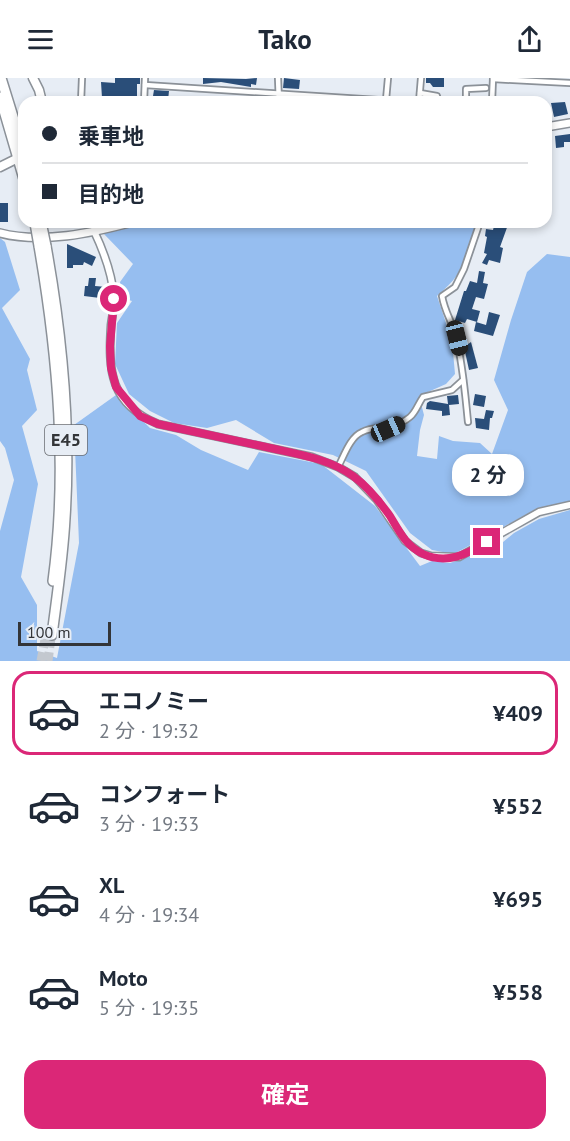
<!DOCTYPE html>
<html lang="ja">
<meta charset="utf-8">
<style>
:root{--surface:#fff;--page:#f2f2f3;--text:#1f2937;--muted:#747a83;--line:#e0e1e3;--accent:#db2777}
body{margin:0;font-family:"PT Sans","Noto Sans JP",sans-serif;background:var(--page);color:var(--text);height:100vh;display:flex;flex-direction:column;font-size:22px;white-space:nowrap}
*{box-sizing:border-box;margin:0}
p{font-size:20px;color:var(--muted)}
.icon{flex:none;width:33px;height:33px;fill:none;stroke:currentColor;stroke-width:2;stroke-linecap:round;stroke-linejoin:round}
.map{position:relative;height:583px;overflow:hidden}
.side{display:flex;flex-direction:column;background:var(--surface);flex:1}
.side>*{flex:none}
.hud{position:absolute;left:18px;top:18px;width:534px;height:132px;border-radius:18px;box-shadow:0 3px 9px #0003;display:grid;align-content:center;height:132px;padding:0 24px;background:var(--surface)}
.scale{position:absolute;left:18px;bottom:15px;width:93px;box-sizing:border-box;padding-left:6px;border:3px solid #333538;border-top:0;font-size:16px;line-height:21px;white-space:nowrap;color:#333538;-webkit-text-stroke:4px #e7edf5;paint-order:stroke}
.end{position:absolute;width:27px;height:27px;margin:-14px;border:8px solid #db2777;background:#fff;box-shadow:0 0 0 3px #fff}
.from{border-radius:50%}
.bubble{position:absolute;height:42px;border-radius:18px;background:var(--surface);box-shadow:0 3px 9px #0003;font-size:20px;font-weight:700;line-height:42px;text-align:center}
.car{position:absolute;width:18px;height:36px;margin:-18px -9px;border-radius:8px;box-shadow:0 0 4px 2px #0007;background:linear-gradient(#222 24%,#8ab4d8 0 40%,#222 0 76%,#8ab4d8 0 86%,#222 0)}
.hud b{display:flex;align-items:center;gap:21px;height:57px;font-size:22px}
.hud b+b{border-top:2px solid var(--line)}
.hud i{width:15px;height:15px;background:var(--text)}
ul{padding:10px 0 0;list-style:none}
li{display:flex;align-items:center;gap:18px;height:84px;margin:0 12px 9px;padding:0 12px;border:3px solid transparent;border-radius:18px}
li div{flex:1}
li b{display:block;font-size:22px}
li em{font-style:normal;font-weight:700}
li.active{border-color:var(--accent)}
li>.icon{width:54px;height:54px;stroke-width:1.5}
.action{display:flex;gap:12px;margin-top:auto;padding:12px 24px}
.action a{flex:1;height:69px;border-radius:18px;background:var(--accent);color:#fff;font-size:24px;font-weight:700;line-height:69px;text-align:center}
header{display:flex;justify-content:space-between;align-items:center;height:78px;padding:0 24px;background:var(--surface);font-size:27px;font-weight:700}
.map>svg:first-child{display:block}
</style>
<header><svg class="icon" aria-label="menu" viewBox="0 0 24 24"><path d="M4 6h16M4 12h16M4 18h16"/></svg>Tako<svg class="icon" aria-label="share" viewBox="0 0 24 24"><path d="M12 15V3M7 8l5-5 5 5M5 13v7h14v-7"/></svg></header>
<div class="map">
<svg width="570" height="583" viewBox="0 0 570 583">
<rect width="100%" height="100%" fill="#e7edf5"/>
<!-- forest -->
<g fill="#96bef0">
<path d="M114,144H482C471,177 464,195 437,218L452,263L455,296L446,306L419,318L424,337L420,352L417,378L437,381L439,358L453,363L480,365L492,376L508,332L494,302L511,242L527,194L547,176L570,179V423L538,430L454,476L432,472L410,455L366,393L333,377L274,365L236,342L207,350L174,345L150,333L129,316L115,286L117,245L132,223L122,220L120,204L133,186L104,156Z"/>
<polygon points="0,160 5,164 20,212 2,230 30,281 27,292 37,332 22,348 38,406 21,499 37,527 37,573 57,580 79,465 74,347 116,317 150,350 176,357 201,372 248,392 259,374 321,386 375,428 420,488 432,483 450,485 482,474 491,474 514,455 539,441 570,432 570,583 0,583 0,453 14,402 5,370 0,363"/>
</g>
<!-- building -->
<g fill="#2a4e79">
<polygon points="115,0 140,0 140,6 137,6 137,20 102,20 101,4 115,5"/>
<polygon points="203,0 246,1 257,0 256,7 251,6 251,9 221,4 203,6"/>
<polygon points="284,0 300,2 299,11 283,10"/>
<polygon points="426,0 444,0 444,9 433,9 430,5 426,5"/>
<polygon points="154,12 169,13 168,22 152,24"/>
<polygon points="565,24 568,36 554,39 551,25"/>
<polygon points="570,56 570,64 564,64 564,69 556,70 555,58"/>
<rect x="0" y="125" width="8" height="19"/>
<polygon points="495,144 509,144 500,169 503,170 500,185 489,182 487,187 482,185 487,176 484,175 487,159 485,158 486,151 493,152"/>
<polygon points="67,166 96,179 92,188 84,184 83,187 73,187 73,190 67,190"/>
<polygon points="479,193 485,194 483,205 488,206 484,221 476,219 472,231 480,233 477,244 467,241 465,245 455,242 464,213 466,213 470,203 477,205"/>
<polygon points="89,200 96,200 95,208 107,209 107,217 101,217 100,220 84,218 85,208 88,208"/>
<polygon points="489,234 500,237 493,258 474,253 476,244 486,247"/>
<polygon points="471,264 478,290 469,292 464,269"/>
<polygon points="475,316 486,318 484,329 473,327"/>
<polygon points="458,317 459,326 449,327 450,337 442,338 442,333 426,331 427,325 430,323 448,326 447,318"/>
<polygon points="486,332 494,333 492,340 490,340 489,352 476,350 475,340 484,341"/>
</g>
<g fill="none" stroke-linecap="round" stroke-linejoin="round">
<!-- motorway-tunnel -->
<g stroke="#c3c8cf" stroke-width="9" stroke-dasharray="9 4.5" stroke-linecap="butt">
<polyline points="41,583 46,556"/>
<polyline points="48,583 51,560"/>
</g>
<!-- minor casing -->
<g stroke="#8b9198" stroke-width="8">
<g id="minor">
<polyline points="278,0 279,24"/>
<polyline points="493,1 570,5"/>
<polyline points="145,7 409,24"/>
<polyline points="420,15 437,18 438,24"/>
<polyline points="386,22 388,0"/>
<polyline points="81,24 82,0"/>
<polyline points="144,24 145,0"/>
<polyline points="419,24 421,0"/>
<polyline points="466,24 466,11 486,10"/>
<polyline points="492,24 493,0"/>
<polyline points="93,144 94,153"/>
<path d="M468,344C465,315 463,287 456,259C452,243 445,235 442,218L455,209L464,191L480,144"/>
<path d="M338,389C344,378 350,359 362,354C378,346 390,355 410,339C416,334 418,326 423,319L452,312L463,302"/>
</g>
</g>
<!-- tertiary casing -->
<g stroke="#8b9198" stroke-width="9">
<path id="tertiary" d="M94,153C104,174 112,195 114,219C115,228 112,238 111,247C108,293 110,326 158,346L312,379L338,389L355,399L377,422L405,463L421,475L431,478L459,479L539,434L570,427"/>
</g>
<!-- secondary casing -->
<g stroke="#8b9198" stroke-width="10">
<g id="secondary">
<polyline points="546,49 570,45"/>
<path d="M0,155C42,166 92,155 133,144"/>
</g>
</g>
<!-- trunk casing -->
<g stroke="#8b9198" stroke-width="11">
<g id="trunk">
<polyline points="33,0 39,12 42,24"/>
<polyline points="0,89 14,82"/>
</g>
</g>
<!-- motorway casing -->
<g stroke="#8b9198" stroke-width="12">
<g id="motorway">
<polyline points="1,0 24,74"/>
<polyline points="0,19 24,101"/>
<path d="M39,168C58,278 68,392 53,503"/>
<path d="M46,168C62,257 71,349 65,440C63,479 57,518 52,557"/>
</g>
</g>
<!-- minor -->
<use href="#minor" stroke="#fff" stroke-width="4.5"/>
<!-- tertiary -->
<use href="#tertiary" stroke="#fff" stroke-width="6"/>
<!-- secondary -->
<use href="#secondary" stroke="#fff" stroke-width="7"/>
<!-- trunk -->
<use href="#trunk" stroke="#fff" stroke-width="8"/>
<!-- motorway -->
<use href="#motorway" stroke="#fff" stroke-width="9"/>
<!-- motorway-bridge casing -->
<g stroke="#8b9198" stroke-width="12" stroke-linecap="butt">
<g id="motorway-bridge">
<polyline points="41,144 46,168"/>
<polyline points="35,145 39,168"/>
</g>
</g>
<!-- motorway-bridge -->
<use href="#motorway-bridge" stroke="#fff" stroke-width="9"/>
</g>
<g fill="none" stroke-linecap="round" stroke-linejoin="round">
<!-- route -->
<path stroke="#db2777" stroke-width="8" d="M114,221L110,268L111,290L116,309L140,338L158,346C194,354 230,361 266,369C296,376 328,380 353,398C367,408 380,424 390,438C399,453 406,468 423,476C447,487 467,476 487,464"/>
</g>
<g text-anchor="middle" stroke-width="6" stroke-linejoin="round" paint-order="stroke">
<!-- shield labels -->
<rect fill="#e7edf5" stroke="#696c71" stroke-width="1.5" x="45" y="347" width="42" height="30" rx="4.5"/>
<g font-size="18" font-weight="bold" fill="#333538">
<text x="66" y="368">E45</text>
</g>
</g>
</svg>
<div class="scale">100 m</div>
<i class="end from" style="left:114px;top:221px"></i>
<i class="end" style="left:487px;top:464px"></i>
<div class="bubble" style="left:452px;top:376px;width:72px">2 分</div>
<i class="car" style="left:457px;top:260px;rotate:166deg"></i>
<i class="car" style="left:388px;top:351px;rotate:66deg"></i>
<div class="hud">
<b><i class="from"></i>乗車地</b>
<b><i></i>目的地</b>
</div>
</div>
<section class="side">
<ul>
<li class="active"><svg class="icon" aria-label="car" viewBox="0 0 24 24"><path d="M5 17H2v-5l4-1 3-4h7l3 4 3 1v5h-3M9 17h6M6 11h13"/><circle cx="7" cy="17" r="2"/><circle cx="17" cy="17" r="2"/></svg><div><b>エコノミー</b><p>2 分 · 19:32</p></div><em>¥409</em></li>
<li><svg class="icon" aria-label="car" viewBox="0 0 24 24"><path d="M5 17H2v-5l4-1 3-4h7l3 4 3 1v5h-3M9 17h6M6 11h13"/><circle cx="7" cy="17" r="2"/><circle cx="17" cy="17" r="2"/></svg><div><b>コンフォート</b><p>3 分 · 19:33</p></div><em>¥552</em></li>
<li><svg class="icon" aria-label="car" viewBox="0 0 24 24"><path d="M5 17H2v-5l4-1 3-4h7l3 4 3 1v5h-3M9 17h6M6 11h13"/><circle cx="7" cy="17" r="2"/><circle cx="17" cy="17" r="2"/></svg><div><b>XL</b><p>4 分 · 19:34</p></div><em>¥695</em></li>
<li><svg class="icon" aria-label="car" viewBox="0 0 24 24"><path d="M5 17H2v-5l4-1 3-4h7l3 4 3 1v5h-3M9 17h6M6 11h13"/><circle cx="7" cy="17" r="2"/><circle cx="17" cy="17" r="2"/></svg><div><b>Moto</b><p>5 分 · 19:35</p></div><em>¥558</em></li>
</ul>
<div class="action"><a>確定</a></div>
</section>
